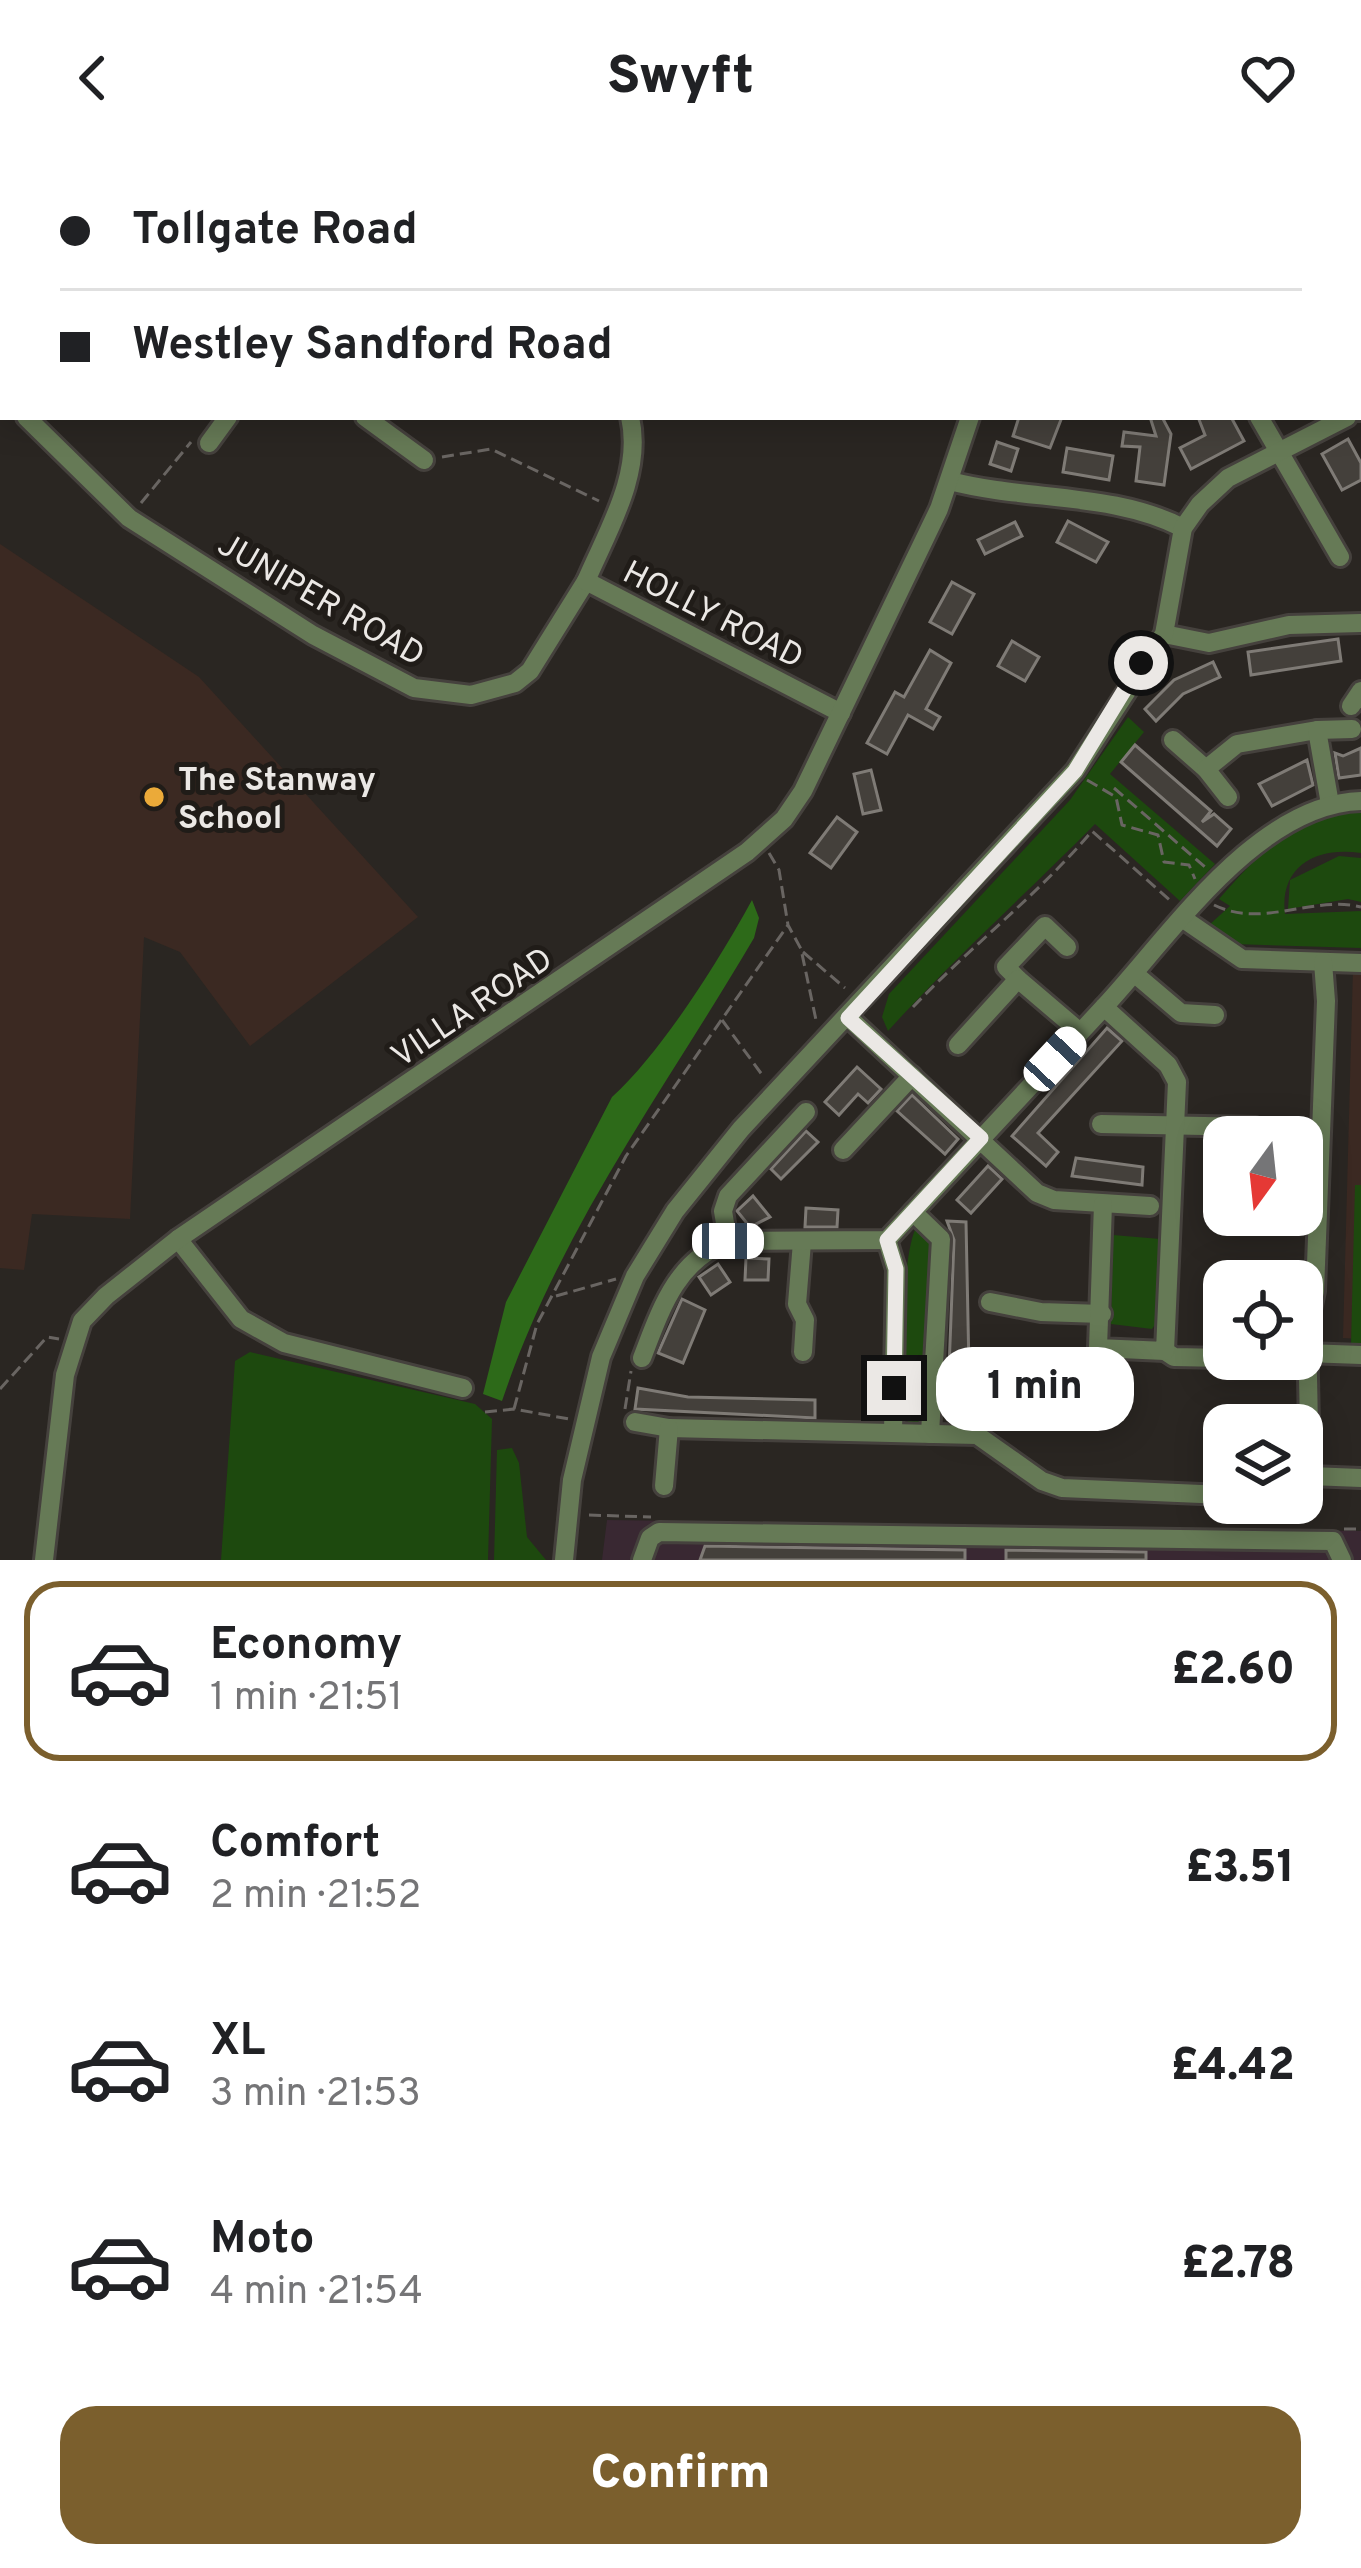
<!DOCTYPE html>
<meta charset="utf-8">
<style>
:root{--surface:#fff;--page:#f6f6f6;--text:#202124;--muted:#757577;--line:#e0e0e0;--accent:#7b5f2d}
body{margin:0;font-family:Overpass,sans-serif;background:var(--page);color:var(--text);height:100vh;display:flex;flex-direction:column;font-size:45px;white-space:nowrap}
*{box-sizing:border-box;margin:0}
p{font-size:39px;color:var(--muted)}
.icon{flex:none;width:66px;height:66px;fill:none;stroke:currentColor;stroke-width:2;stroke-linecap:round;stroke-linejoin:round}
.map{position:relative;height:1404px;overflow:hidden}
.drawer{display:flex;flex-direction:column;background:var(--surface);flex:1}
.drawer>*{flex:none}
.guide{position:absolute;left:0px;top:0px;width:1362px;height:264px;box-shadow:0 6px 30px #0003;display:grid;align-content:center;height:264px;padding:0 60px;background:var(--surface)}
.needle{width:78px;rotate:195deg}
.fabs{position:absolute;left:1203px;top:960px;display:grid;gap:24px}
.fabs a{display:grid;place-items:center;width:120px;height:120px;border-radius:24px;background:var(--surface);box-shadow:0 6px 30px #0003;font-size:60px}
.end{position:absolute;width:54px;height:54px;margin:-27px;border:15px solid #ebe8e5;background:#111;box-shadow:0 0 0 6px #111}
.from{border-radius:50%}
.bubble{position:absolute;height:84px;border-radius:36px;background:var(--surface);box-shadow:0 6px 30px #0003;font-size:39px;font-weight:800;line-height:84px;text-align:center}
.car{position:absolute;width:36px;height:72px;margin:-36px -18px;border-radius:15px;box-shadow:0 0 9px 3px #0007;background:linear-gradient(#fff 24%,#345 0 40%,#fff 0 76%,#345 0 86%,#fff 0)}
.guide b{display:flex;align-items:center;gap:42px;height:114px;font-size:45px}
.guide b+b{border-top:3px solid var(--line)}
.guide i{width:30px;height:30px;background:var(--text)}
ul{padding:21px 0 0;list-style:none}
li{display:flex;align-items:center;gap:36px;height:180px;margin:0 24px 18px;padding:0 36px;border:6px solid transparent;border-radius:36px}
li div{flex:1}
li b{display:block;font-size:45px}
li em{font-style:normal;font-weight:800}
li.selected{border-color:var(--accent)}
li>.icon{width:108px;height:108px;stroke-width:1.5}
.primary-button{display:flex;gap:24px;margin-top:auto;padding:24px 60px}
.primary-button a{flex:1;height:138px;border-radius:36px;background:var(--accent);color:#fff;font-size:48px;font-weight:800;line-height:138px;text-align:center}
header{display:flex;justify-content:space-between;align-items:center;height:156px;padding:0 60px;background:var(--surface);font-size:54px;font-weight:800}
.map>svg:first-child{display:block}
</style>
<header><svg class="icon" aria-label="back" viewBox="0 0 24 24"><path d="M15 5l-7 7 7 7"/></svg>Swyft<svg class="icon" aria-label="heart" viewBox="0 0 24 24"><path d="M12 20l-8-8c-3-5 5-10 8-4 3-6 11-1 8 4z"/></svg></header>
<div class="map">
<svg width="1361" height="1404" viewBox="0 0 1361 1404">
<rect width="100%" height="100%" fill="#2a2622"/>
<!-- commercial -->
<polygon fill="#392832" points="607,1364 1361,1375 1361,1404 602,1404"/>
<!-- education -->
<g fill="#3b2922">
<polygon points="0,388 199,521 418,761 250,890 180,796 144,781 130,1063 32,1058 24,1114 0,1112"/>
<polygon points="1353,813 1361,814 1361,1183 1343,1182"/>
</g>
<!-- green -->
<g fill="#1d490e">
<path d="M1128,561L1144,576L1110,618L1215,708L1180,745L1095,668C1026,738 954,802 888,875L882,861L889,838L1070,644Z"/>
<path d="M1361,656V697C1317,690 1279,710 1285,758L1361,755V792L1234,788L1209,769L1230,750L1219,743C1260,696 1295,659 1361,656Z"/>
<polygon points="1339,700 1361,702 1361,746 1348,743 1288,753 1290,724"/>
<polygon points="1355,1029 1361,1029 1361,1188 1351,1188"/>
<path d="M917,1070L934,1089L923,1270H912L900,1257C902,1218 901,1096 917,1070Z"/>
<polygon points="1113,1079 1160,1083 1159,1163 1152,1173 1111,1168"/>
<polygon points="250,1196 475,1248 492,1263 488,1404 221,1404 235,1205"/>
<polygon points="512,1292 519,1307 527,1381 546,1404 494,1404 497,1294"/>
</g>
<!-- forest -->
<path fill="#2d6a19" d="M752,744L759,762L754,782C663,937 560,1072 502,1245L483,1238L506,1146L612,941C661,897 720,803 752,744Z"/>
<!-- building -->
<g fill="#44403b" stroke="#7f7b76" stroke-width="3">
<polygon points="1019,261 1062,261 1050,292 1013,280"/>
<polygon points="1150,261 1162,261 1171,278 1164,329 1136,325 1140,291 1122,290 1124,276 1156,280"/>
<polygon points="1198,261 1231,261 1244,285 1191,313 1180,292 1205,279"/>
<polygon points="1348,283 1361,307 1361,324 1342,334 1322,298"/>
<polygon points="997,286 1018,293 1011,315 990,308"/>
<polygon points="1067,292 1113,300 1109,324 1063,316"/>
<polygon points="1068,365 1108,386 1096,406 1057,386"/>
<polygon points="1015,366 1022,380 985,398 978,384"/>
<polygon points="952,426 974,438 952,478 930,466"/>
<polygon points="1338,483 1341,505 1251,519 1248,496"/>
<polygon points="1012,485 1039,501 1025,525 998,510"/>
<polygon points="930,494 951,507 926,553 940,561 933,573 908,559 887,598 867,587 895,536 904,541"/>
<polygon points="1213,506 1220,521 1183,538 1156,565 1145,553 1174,524"/>
<polygon points="1135,589 1211,655 1202,666 1214,658 1231,673 1217,690 1121,606"/>
<polygon points="1361,592 1361,619 1339,622 1335,597 1343,600"/>
<polygon points="1307,604 1313,629 1272,650 1259,628"/>
<polygon points="871,614 881,654 863,658 854,618"/>
<polygon points="837,661 857,676 831,712 810,697"/>
<polygon points="1107,872 1122,885 1038,977 1058,996 1046,1010 1012,980"/>
<polygon points="857,911 881,933 868,947 858,938 839,959 825,946"/>
<polygon points="912,939 958,983 945,998 897,955"/>
<polygon points="806,975 818,986 781,1023 771,1013"/>
<polygon points="1076,1002 1143,1011 1142,1029 1072,1020"/>
<polygon points="988,1010 1002,1023 971,1057 957,1044"/>
<polygon points="753,1040 770,1061 750,1071 737,1055"/>
<polygon points="806,1052 838,1054 837,1071 805,1071"/>
<polygon points="947,1065 966,1066 969,1213 949,1213 954,1084"/>
<polygon points="746,1102 769,1103 768,1124 745,1124"/>
<polygon points="718,1108 730,1126 711,1139 699,1121"/>
<polygon points="682,1143 705,1154 683,1207 658,1197"/>
<polygon points="638,1232 688,1241 815,1244 815,1262 635,1253"/>
<polygon points="705,1390 965,1394 965,1404 700,1404"/>
<polygon points="1006,1394 1146,1396 1146,1404 1006,1404"/>
</g>
<g fill="none" stroke-linecap="round" stroke-linejoin="round">
<!-- minor casing -->
<g stroke="#45413d" stroke-width="24">
<g id="minor">
<polyline points="401,0 403,3"/>
<polyline points="651,0 653,3"/>
<polyline points="1076,0 1083,3"/>
<polyline points="160,3 161,0"/>
<polyline points="1249,3 1249,0"/>
<polyline points="0,234 3,237"/>
<polyline points="1359,255 1361,254"/>
<polyline points="26,261 129,362 313,479 414,532 471,539 515,527 530,515 586,425"/>
<polyline points="365,261 424,304"/>
<path d="M630,261C643,317 608,374 586,425L841,557"/>
<polyline points="1259,261 1340,401"/>
<polyline points="209,287 228,261"/>
<path d="M950,325C1026,345 1114,336 1183,372"/>
<polyline points="1164,478 1209,487 1289,469 1361,467"/>
<polyline points="1351,550 1361,535"/>
<polyline points="1173,584 1206,613"/>
<polyline points="1228,641 1206,613 1237,588 1317,574"/>
<polyline points="1330,648 1317,574 1352,573"/>
<polyline points="1185,764 1242,803 1361,807"/>
<polyline points="1135,818 1181,857 1215,859"/>
<polyline points="1018,823 1006,811 1045,770 1067,791"/>
<path d="M1104,851C1171,779 1257,648 1361,645"/>
<polyline points="848,861 1037,1037 1054,1044 1150,1050"/>
<polyline points="958,889 1018,823 1080,876"/>
<polyline points="1101,968 1255,971"/>
<polyline points="843,994 912,920"/>
<polyline points="913,1056 941,1083 930,1278"/>
<polyline points="178,1083 241,1163 284,1187 463,1232"/>
<polyline points="887,1084 896,1113 893,1277"/>
<polyline points="728,1085 723,1055 728,1040 806,956"/>
<polyline points="802,1086 797,1148 805,1164 803,1196"/>
<polyline points="990,1146 1041,1156 1102,1158"/>
<polyline points="1165,1195 1174,1201 1224,1202"/>
<polyline points="1306,1197 1361,1199"/>
<path d="M642,1202C661,1153 676,1105 728,1085L887,1084L1104,851L1168,909L1177,926L1165,1195L1098,1192L1103,1048"/>
<polyline points="1095,1253 1098,1192"/>
<polyline points="635,1266 669,1272 977,1279 1042,1325 1062,1332 1224,1339"/>
<polyline points="1310,1320 1361,1322"/>
<polyline points="1302,1328 1310,1320 1307,1172 1315,1135 1326,845 1323,806"/>
<polyline points="664,1330 669,1272"/>
<polyline points="44,1404 65,1219 82,1165 106,1140 178,1083 747,696 784,663 803,635 939,353 970,261"/>
<polyline points="564,1404 572,1324 601,1201 635,1120 675,1055 741,973 1075,615 1164,478 1183,372 1200,348 1228,322 1347,261"/>
<polyline points="642,1404 650,1382 659,1376 1333,1385 1342,1404"/>
</g>
</g>
<!-- path -->
<g stroke="#696562" stroke-width="3" stroke-dasharray="12 6" stroke-linecap="butt">
<polyline points="442,301 491,293 599,345"/>
<polyline points="141,347 191,286"/>
<polyline points="1087,624 1116,641 1122,669 1158,679 1164,706 1189,709 1195,723"/>
<polyline points="1114,632 1205,711"/>
<polyline points="769,697 779,714 788,769 801,793 816,864"/>
<path d="M1214,749C1263,773 1312,739 1361,751"/>
<polyline points="803,796 845,832"/>
<path d="M913,851C971,790 1038,739 1092,675L1172,746"/>
<polyline points="722,864 763,920"/>
<polyline points="556,1140 616,1123"/>
<polyline points="0,1233 47,1181 59,1183"/>
<polyline points="514,1253 537,1168 626,1000 788,769"/>
<polyline points="625,1253 631,1215"/>
<polyline points="485,1256 514,1253 569,1263"/>
<polyline points="589,1359 651,1361"/>
<polyline points="1344,1373 1361,1373"/>
</g>
<!-- minor -->
<use href="#minor" stroke="#667a56" stroke-width="18"/>
</g>
<g fill="none" stroke-linecap="round" stroke-linejoin="round">
<!-- route -->
<polyline stroke="#ebe8e5" stroke-width="15" points="894,1232 896,1113 887,1084 981,982 848,862 1075,615 1141,507"/>
</g>
<!-- markers -->
<circle fill="#ebaa39" stroke="#201c18" stroke-width="4.5" cx="154" cy="641" r="12"/>
<g text-anchor="middle" stroke-width="10" stroke-linejoin="round" paint-order="stroke">
<!-- street labels -->
<g font-size="33" fill="#ebe8e5" stroke="#201c18">
<text transform="translate(322 442) rotate(30)" y="12">JUNIPER ROAD</text>
<text transform="translate(714 457) rotate(27)" y="12">HOLLY ROAD</text>
<text transform="translate(471 850) rotate(-34)" y="12">VILLA ROAD</text>
</g>
<!-- poi labels -->
<g font-size="33" font-weight="bold" fill="#ebe8e5" stroke="#201c18" text-anchor="start">
<text x="178" y="634">The Stanway<tspan x="178" dy="38">School</tspan></text>
</g>
</g>
</svg>
<div class="fabs">
<a><svg class="needle" viewBox="-14 -14 28 28"><path d="M0-13l5 13h-10z" fill="#e53935"/><path d="M0 13l5-13h-10z" fill="#757577"/></svg></a>
<a><svg class="icon" aria-label="locate" viewBox="0 0 24 24"><circle cx="12" cy="12" r="6"/><path d="M12 2v4M12 18v4M2 12h4M18 12h4"/></svg></a>
<a><svg class="icon" aria-label="layers" viewBox="0 0 24 24"><path d="M12 4l9 5-9 5-9-5zM3 14l9 5 9-5"/></svg></a>
</div>
<i class="end from" style="left:1141px;top:507px"></i>
<i class="end" style="left:894px;top:1232px"></i>
<div class="bubble" style="left:936px;top:1191px;width:198px">1 min</div>
<i class="car" style="left:1055px;top:903px;rotate:43deg"></i>
<i class="car" style="left:728px;top:1085px;rotate:90deg"></i>
<div class="guide">
<b><i class="from"></i>Tollgate Road</b>
<b><i></i>Westley Sandford Road</b>
</div>
</div>
<section class="drawer">
<ul>
<li class="selected"><svg class="icon" aria-label="car" viewBox="0 0 24 24"><path d="M5 17H2v-5l4-1 3-4h7l3 4 3 1v5h-3M9 17h6M6 11h13"/><circle cx="7" cy="17" r="2"/><circle cx="17" cy="17" r="2"/></svg><div><b>Economy</b><p>1 min · 21:51</p></div><em>£2.60</em></li>
<li><svg class="icon" aria-label="car" viewBox="0 0 24 24"><path d="M5 17H2v-5l4-1 3-4h7l3 4 3 1v5h-3M9 17h6M6 11h13"/><circle cx="7" cy="17" r="2"/><circle cx="17" cy="17" r="2"/></svg><div><b>Comfort</b><p>2 min · 21:52</p></div><em>£3.51</em></li>
<li><svg class="icon" aria-label="car" viewBox="0 0 24 24"><path d="M5 17H2v-5l4-1 3-4h7l3 4 3 1v5h-3M9 17h6M6 11h13"/><circle cx="7" cy="17" r="2"/><circle cx="17" cy="17" r="2"/></svg><div><b>XL</b><p>3 min · 21:53</p></div><em>£4.42</em></li>
<li><svg class="icon" aria-label="car" viewBox="0 0 24 24"><path d="M5 17H2v-5l4-1 3-4h7l3 4 3 1v5h-3M9 17h6M6 11h13"/><circle cx="7" cy="17" r="2"/><circle cx="17" cy="17" r="2"/></svg><div><b>Moto</b><p>4 min · 21:54</p></div><em>£2.78</em></li>
</ul>
<div class="primary-button"><a>Confirm</a></div>
</section>
